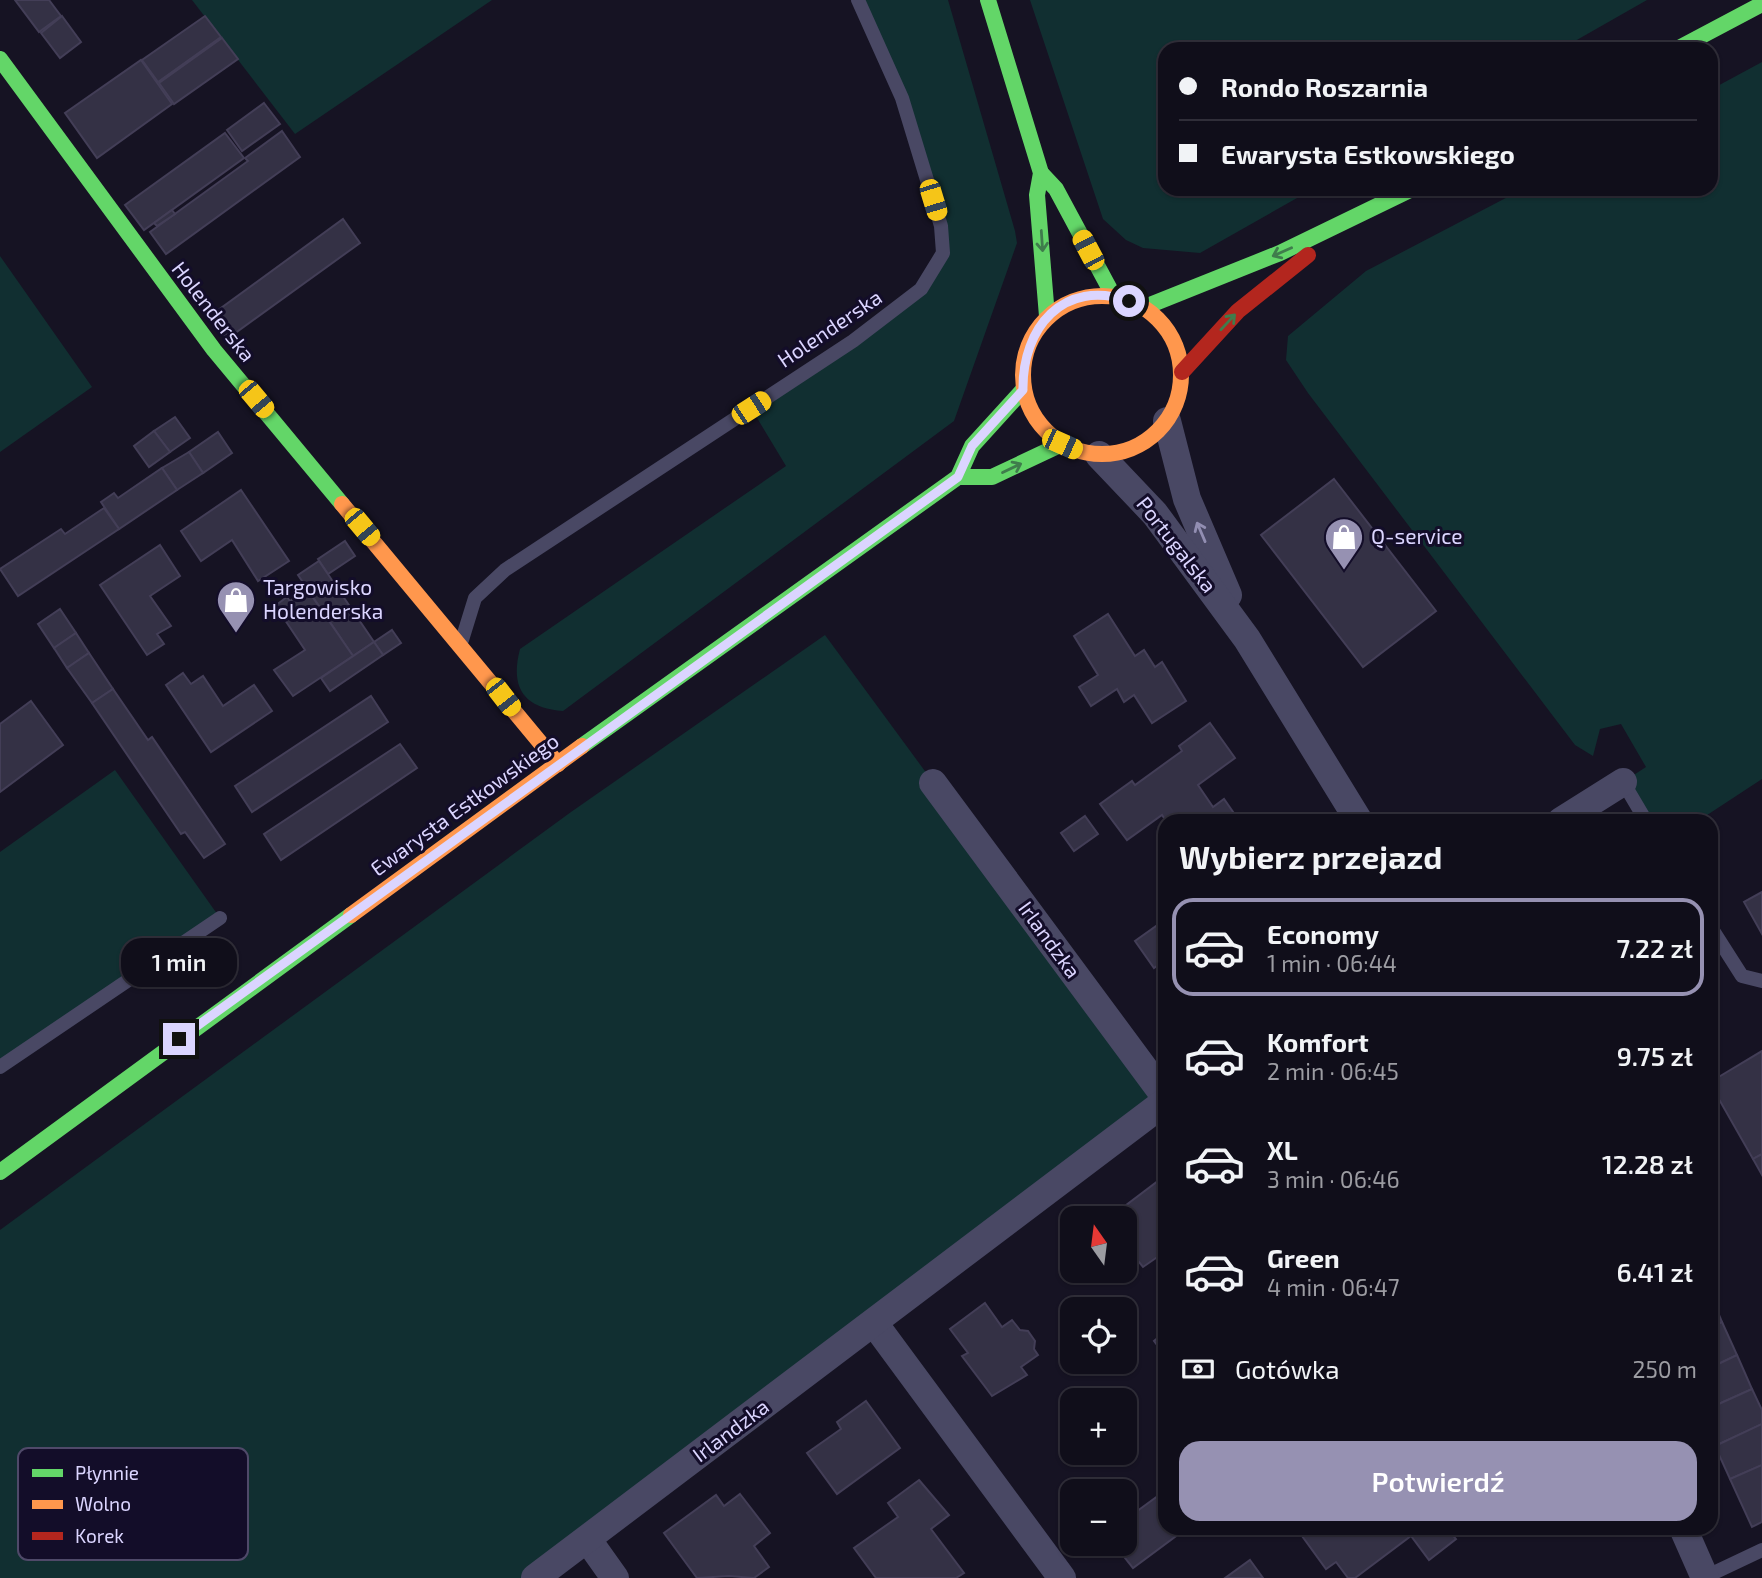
<!DOCTYPE html>
<html lang="pl">
<meta charset="utf-8">
<style>
:root{--surface:#100e1a;--page:#191723;--text:#f1f3f6;--muted:#9c9ca2;--line:#302e39;--accent:#9691b2}
body{margin:0;font-family:"Exo 2",sans-serif;background:var(--page);color:var(--text);height:100vh;display:flex;flex-direction:column;font-size:26px;white-space:nowrap}
*{box-sizing:border-box;margin:0}
p{font-size:23px;color:var(--muted)}
.icon{flex:none;width:38px;height:38px;fill:none;stroke:currentColor;stroke-width:2;stroke-linecap:round;stroke-linejoin:round}
.map{position:relative;flex:1;overflow:hidden}
.side{position:absolute;left:1158px;top:814px;width:560px;height:721px;display:flex;flex-direction:column;background:var(--surface);border-radius:21px;box-shadow:0 2px 5px #0004,0 0 0 2px var(--line)}
.side>*{flex:none}
.banner{position:absolute;left:1158px;top:42px;width:560px;height:154px;border-radius:21px;box-shadow:0 2px 5px #0004,0 0 0 2px var(--line);display:grid;align-content:center;height:154px;padding:0 21px;background:var(--surface)}
.needle{width:46px;rotate:346deg}
.buttons{position:absolute;left:1060px;top:1206px;display:grid;gap:14px}
.buttons a{display:grid;place-items:center;width:77px;height:77px;border-radius:14px;background:var(--surface);box-shadow:0 2px 5px #0004,0 0 0 2px var(--line);font-size:35px}
.end{position:absolute;width:32px;height:32px;margin:-16px;border:9px solid #dbd5ff;background:#111;box-shadow:0 0 0 4px #111}
.from{border-radius:50%}
.bubble{position:absolute;height:49px;border-radius:21px;background:var(--surface);box-shadow:0 2px 5px #0004,0 0 0 2px var(--line);font-size:23px;font-weight:600;line-height:49px;text-align:center}
.car{position:absolute;width:21px;height:42px;margin:-21px -10px;border-radius:9px;box-shadow:0 0 5px 2px #0007;background:linear-gradient(#f5c518 24%,#345 0 40%,#f5c518 0 76%,#345 0 86%,#f5c518 0)}
.banner b{display:flex;align-items:center;gap:24px;height:66px;font-size:26px}
.banner b+b{border-top:2px solid var(--line)}
.banner i{width:18px;height:18px;background:var(--text)}
ul{padding:0;list-style:none}
li{display:flex;align-items:center;gap:21px;height:98px;margin:0 14px 10px;padding:0 7px;border:4px solid transparent;border-radius:21px}
li div{flex:1}
li b{display:block;font-size:26px}
li em{font-style:normal;font-weight:600}
li.on{border-color:var(--accent)}
li>.icon{width:63px;height:63px;stroke-width:1.5}
h2{padding:0 21px;font-size:32px;line-height:84px}
.pay{display:flex;align-items:center;gap:18px;height:77px;padding:0 21px;font-size:26px}
.pay p{margin-inline-start:auto}
.button{display:flex;gap:14px;margin-top:auto;padding:14px 21px}
.button a{flex:1;height:80px;border-radius:21px;background:var(--accent);color:#fff;font-size:28px;font-weight:600;line-height:80px;text-align:center}
.map>svg:first-child{display:block}
</style>
<div class="map">
<svg width="1762" height="1578" viewBox="0 0 1762 1578">
<rect width="100%" height="100%" fill="#161323"/>
<!-- green -->
<g fill="#112f31">
<polygon points="192,0 492,0 295,134"/>
<path d="M858,0H948L1015,231L1017,243L954,421L563,711C523,708 510,687 520,649L786,466L751,408L891,315L943,253L902,98Z"/>
<polygon points="1030,0 1647,0 1561,49 1166,49 1166,189 1313,189 1200,253 1143,248 1126,240 1103,219"/>
<polygon points="1762,62 1762,779 1698,821 1646,821 1623,782 1646,767 1621,724 1600,729 1593,756 1575,745 1308,393 1286,360 1288,336 1366,271 1523,189 1712,189 1712,89"/>
<polygon points="0,256 92,387 0,452"/>
<polygon points="825,635 1165,1098 535,1578 0,1578 0,1230 571,812"/>
<polygon points="115,770 220,918 0,1067 0,852"/>
</g>
<!-- building -->
<g fill="#343145" stroke="#433e57" stroke-width="2">
<polygon points="15,0 49,0 61,16 39,32"/>
<polygon points="62,16 81,42 60,58 41,33"/>
<polygon points="205,16 221,37 158,82 142,60"/>
<polygon points="222,38 238,59 174,104 159,83"/>
<polygon points="141,60 172,104 97,158 65,113"/>
<polygon points="264,103 280,124 242,151 227,130"/>
<polygon points="282,131 300,157 166,254 150,232 248,161 245,158"/>
<polygon points="225,133 244,158 144,230 125,205"/>
<polygon points="172,210 175,214 157,226 154,223"/>
<polygon points="343,219 360,243 227,339 210,316"/>
<polygon points="175,417 190,438 170,452 154,431"/>
<polygon points="154,431 170,452 149,467 134,446"/>
<polygon points="218,432 232,453 203,473 189,452"/>
<polygon points="189,452 203,473 177,490 162,468"/>
<polygon points="162,468 177,490 119,529 101,502 114,493 118,498"/>
<polygon points="1334,479 1436,611 1363,667 1261,535"/>
<polygon points="241,490 289,561 258,581 232,540 201,561 181,531"/>
<polygon points="104,508 119,529 18,596 0,569 61,529 65,534"/>
<polygon points="345,541 355,556 328,574 318,559"/>
<polygon points="160,545 180,576 150,596 171,626 157,634 164,644 147,655 100,585"/>
<polygon points="319,561 374,642 353,656 298,575"/>
<polygon points="307,589 353,656 293,696 274,670 305,650 285,620 297,611 290,601"/>
<polygon points="287,597 297,611 285,620 275,606"/>
<polygon points="60,609 76,633 54,648 38,624"/>
<polygon points="1108,614 1135,656 1144,650 1155,667 1162,662 1186,701 1152,723 1134,695 1124,702 1117,689 1091,706 1079,687 1098,675 1074,636"/>
<polygon points="392,630 401,643 383,655 374,642"/>
<polygon points="76,633 89,653 67,668 54,648"/>
<polygon points="374,642 383,655 330,691 321,678"/>
<polygon points="89,653 113,689 92,703 67,668"/>
<polygon points="183,673 191,684 203,676 223,706 254,685 272,711 211,752 166,685"/>
<polygon points="113,689 148,740 152,737 225,844 204,858 185,832 181,834 92,703"/>
<polygon points="371,696 388,722 252,812 235,786"/>
<polygon points="31,701 63,745 0,792 0,724"/>
<polygon points="1210,723 1235,758 1198,785 1213,807 1224,799 1238,819 1166,821 1162,815 1127,840 1100,804 1132,781 1135,785 1182,751 1179,746"/>
<polygon points="400,744 417,768 281,860 264,834"/>
<polygon points="1085,816 1098,834 1074,851 1061,833"/>
<polygon points="1762,892 1762,934 1744,902"/>
<polygon points="1166,919 1166,959 1154,968 1135,941"/>
<polygon points="1762,1051 1762,1154 1753,1159 1712,1087 1712,1081"/>
<polygon points="1762,1154 1762,1175 1753,1159"/>
<polygon points="1158,1181 1166,1191 1166,1251 1143,1267 1130,1251 1125,1254 1125,1218 1109,1218"/>
<polygon points="1712,1298 1722,1322 1712,1327"/>
<polygon points="985,1303 1002,1327 1012,1320 1020,1330 1028,1331 1035,1341 1034,1349 1038,1355 1021,1367 1027,1375 992,1396 962,1356 968,1353 950,1329"/>
<polygon points="1722,1322 1737,1355 1712,1367 1712,1327"/>
<polygon points="1166,1328 1166,1357 1154,1341 1165,1332"/>
<polygon points="1737,1355 1752,1389 1712,1407 1712,1367"/>
<polygon points="1166,1365 1166,1389 1162,1380"/>
<polygon points="1752,1389 1762,1410 1762,1424 1715,1446 1712,1437 1712,1407"/>
<polygon points="866,1401 900,1448 837,1494 807,1453 841,1429 837,1422"/>
<polygon points="1762,1424 1762,1465 1730,1479 1715,1446"/>
<polygon points="1762,1465 1762,1522 1752,1527 1730,1479"/>
<polygon points="919,1480 949,1515 931,1529 964,1573 956,1578 876,1578 854,1548 898,1517 888,1503"/>
<polygon points="1166,1490 1166,1528 1187,1528 1133,1568 1114,1544 1125,1544 1125,1520"/>
<polygon points="740,1494 770,1533 754,1546 769,1567 754,1578 729,1576 697,1578 664,1533 716,1495 724,1506"/>
<polygon points="1313,1528 1376,1528 1381,1535 1391,1528 1447,1528 1456,1539 1429,1560 1411,1536 1355,1578 1348,1578 1336,1562 1326,1569 1302,1536"/>
<polygon points="1250,1560 1263,1578 1225,1578"/>
</g>
<g fill="none" stroke-linecap="round" stroke-linejoin="round">
<!-- lane -->
<g stroke="#494864" stroke-width="14">
<polyline points="462,640 475,598 505,570 853,341 921,289 943,253 941,226 902,98 858,0"/>
<polyline points="1623,782 1646,821"/>
<polyline points="1712,929 1742,976 1762,981"/>
<polyline points="0,1067 220,918"/>
<polyline points="1705,1577 1762,1550"/>
</g>
<!-- street -->
<g stroke="#494864" stroke-width="28">
<polyline points="1167,421 1187,499 1228,595"/>
<polyline points="1099,455 1155,514 1247,639 1359,821"/>
<polyline points="933,783 1166,1098"/>
<polyline points="1561,821 1623,782"/>
<polyline points="874,1323 1062,1578"/>
<polyline points="1683,1528 1705,1578"/>
<polyline points="588,1540 615,1578"/>
<polyline points="535,1578 1166,1101"/>
</g>
<!-- fast -->
<g stroke="#63d668" stroke-width="16">
<polyline points="988,0 1041,173 1037,195 1047,316"/>
<polyline points="1677,49 1762,4"/>
<polyline points="0,59 214,350 342,504"/>
<polyline points="1041,173 1056,189 1113,295"/>
<polyline points="1145,307 1280,253 1412,189"/>
<polyline points="958,477 992,477 1062,444"/>
<polyline points="582,746 958,477 972,446 1023,390"/>
<polyline points="0,1172 351,915"/>
</g>
<!-- slow -->
<g stroke="#ff974d" stroke-width="16">
<circle cx="1102" cy="375" r="79"/>
<polyline points="342,504 558,764"/>
<polyline points="351,915 582,746"/>
</g>
<!-- jam -->
<polyline stroke="#b3261e" stroke-width="16" points="1182,372 1238,311 1308,255"/>
</g>
<!-- one-way arrows -->
<defs><path id="oneway-shaft" d="M-6 0H5M1.5-3L5.5 0L1.5 3" fill="none" stroke-width="1.6" stroke-linecap="round" stroke-linejoin="round" transform="scale(1.75)"/></defs>
<g stroke="#3f7c4c">
<use href="#oneway-shaft" transform="translate(1042 241) rotate(86)"/>
<use href="#oneway-shaft" transform="translate(1282 252) rotate(156)"/>
<use href="#oneway-shaft" transform="translate(1228 322) rotate(-47)"/>
<use href="#oneway-shaft" transform="translate(1012 468) rotate(-26)"/>
</g>
<use stroke="#928eb2" href="#oneway-shaft" transform="translate(1201 532) rotate(-113)"/>
<g fill="none" stroke-linecap="round" stroke-linejoin="round">
<!-- route -->
<path stroke="#dbd5ff" stroke-width="9" d="M179,1039L958,477L972,446L1023,390C1022,328 1063,278 1129,301"/>
</g>
<!-- icons -->
<defs>
<g id="shop-pin" transform="scale(2.0125)"><path d="M0 17L-7.5 6A9.5 9.5 0 1 1 7.5 6Z" fill="#9691b2" stroke="#130d29"/><path d="M-5-2.5h2.3a2.7 3.5 0 0 1 5.4 0H5L5.5 6h-11ZM-1.5-2.5h3a1.5 2.3 0 0 0-3 0Z" fill="#fff"/></g>
</defs>
<g fill-rule="evenodd">
<use href="#shop-pin" x="1344" y="537"/>
<use href="#shop-pin" x="236" y="600"/>
</g>
<g text-anchor="middle" stroke-width="6" stroke-linejoin="round" paint-order="stroke">
<!-- street labels -->
<g font-size="21" fill="#dbd5ff" stroke="#130d29">
<text transform="translate(213 312) rotate(52)" y="7">Holenderska</text>
<text transform="translate(830 329) rotate(-34)" y="7">Holenderska</text>
<text transform="translate(1176 545) rotate(52)" y="7">Portugalska</text>
<text transform="translate(465 805) rotate(-36)" y="7">Ewarysta Estkowskiego</text>
<text transform="translate(1049 940) rotate(54)" y="7">Irlandzka</text>
<text transform="translate(731 1431) rotate(-37)" y="7">Irlandzka</text>
</g>
<!-- poi labels -->
<g font-size="21" fill="#dbd5ff" stroke="#130d29" text-anchor="start">
<text x="1371" y="544">Q-service</text>
<text x="263" y="595">Targowisko<tspan x="263" dy="24">Holenderska</tspan></text>
</g>
</g>
<!-- legend -->
<rect x="18" y="1448" width="230" height="112" rx="10" fill="#130d29" stroke="#4f4969" stroke-width="2"/>
<rect x="32" y="1469" width="31" height="8" fill="#63d668"/>
<rect x="32" y="1500" width="31" height="9" fill="#ff974d"/>
<rect x="32" y="1532" width="31" height="8" fill="#b3261e"/>
<g font-size="19" fill="#dbd5ff">
<text x="75" y="1480">Płynnie</text>
<text x="75" y="1511">Wolno</text>
<text x="75" y="1543">Korek</text>
</g>
</svg>
<div class="buttons">
<a><svg class="needle" viewBox="-14 -14 28 28"><path d="M0-13l5 13h-10z" fill="#e53935"/><path d="M0 13l5-13h-10z" fill="#9c9ca2"/></svg></a>
<a><svg class="icon" aria-label="locate" viewBox="0 0 24 24"><circle cx="12" cy="12" r="6"/><path d="M12 2v4M12 18v4M2 12h4M18 12h4"/></svg></a>
<a>+</a>
<a>−</a>
</div>
<i class="end from" style="left:1129px;top:301px"></i>
<i class="end" style="left:179px;top:1039px"></i>
<div class="bubble" style="left:121px;top:938px;width:116px">1 min</div>
<i class="car" style="left:933px;top:200px;rotate:163deg"></i>
<i class="car" style="left:1088px;top:250px;rotate:332deg"></i>
<i class="car" style="left:256px;top:399px;rotate:140deg"></i>
<i class="car" style="left:751px;top:408px;rotate:57deg"></i>
<i class="car" style="left:1062px;top:444px;rotate:114deg"></i>
<i class="car" style="left:362px;top:527px;rotate:140deg"></i>
<i class="car" style="left:503px;top:697px;rotate:142deg"></i>
<div class="banner">
<b><i class="from"></i>Rondo Roszarnia</b>
<b><i></i>Ewarysta Estkowskiego</b>
</div>
<section class="side">
<h2>Wybierz przejazd</h2>
<ul>
<li class="on"><svg class="icon" aria-label="car" viewBox="0 0 24 24"><path d="M5 17H2v-5l4-1 3-4h7l3 4 3 1v5h-3M9 17h6M6 11h13"/><circle cx="7" cy="17" r="2"/><circle cx="17" cy="17" r="2"/></svg><div><b>Economy</b><p>1 min · 06:44</p></div><em>7.22 zł</em></li>
<li><svg class="icon" aria-label="car" viewBox="0 0 24 24"><path d="M5 17H2v-5l4-1 3-4h7l3 4 3 1v5h-3M9 17h6M6 11h13"/><circle cx="7" cy="17" r="2"/><circle cx="17" cy="17" r="2"/></svg><div><b>Komfort</b><p>2 min · 06:45</p></div><em>9.75 zł</em></li>
<li><svg class="icon" aria-label="car" viewBox="0 0 24 24"><path d="M5 17H2v-5l4-1 3-4h7l3 4 3 1v5h-3M9 17h6M6 11h13"/><circle cx="7" cy="17" r="2"/><circle cx="17" cy="17" r="2"/></svg><div><b>XL</b><p>3 min · 06:46</p></div><em>12.28 zł</em></li>
<li><svg class="icon" aria-label="car" viewBox="0 0 24 24"><path d="M5 17H2v-5l4-1 3-4h7l3 4 3 1v5h-3M9 17h6M6 11h13"/><circle cx="7" cy="17" r="2"/><circle cx="17" cy="17" r="2"/></svg><div><b>Green</b><p>4 min · 06:47</p></div><em>6.41 zł</em></li>
</ul>
<div class="pay"><svg class="icon" aria-label="cash" viewBox="0 0 24 24"><path d="M3 7h18v10H3z"/><circle cx="12" cy="12" r="2"/></svg>Gotówka<p>250 m</p></div>
<div class="button"><a>Potwierdź</a></div>
</section>
</div>
